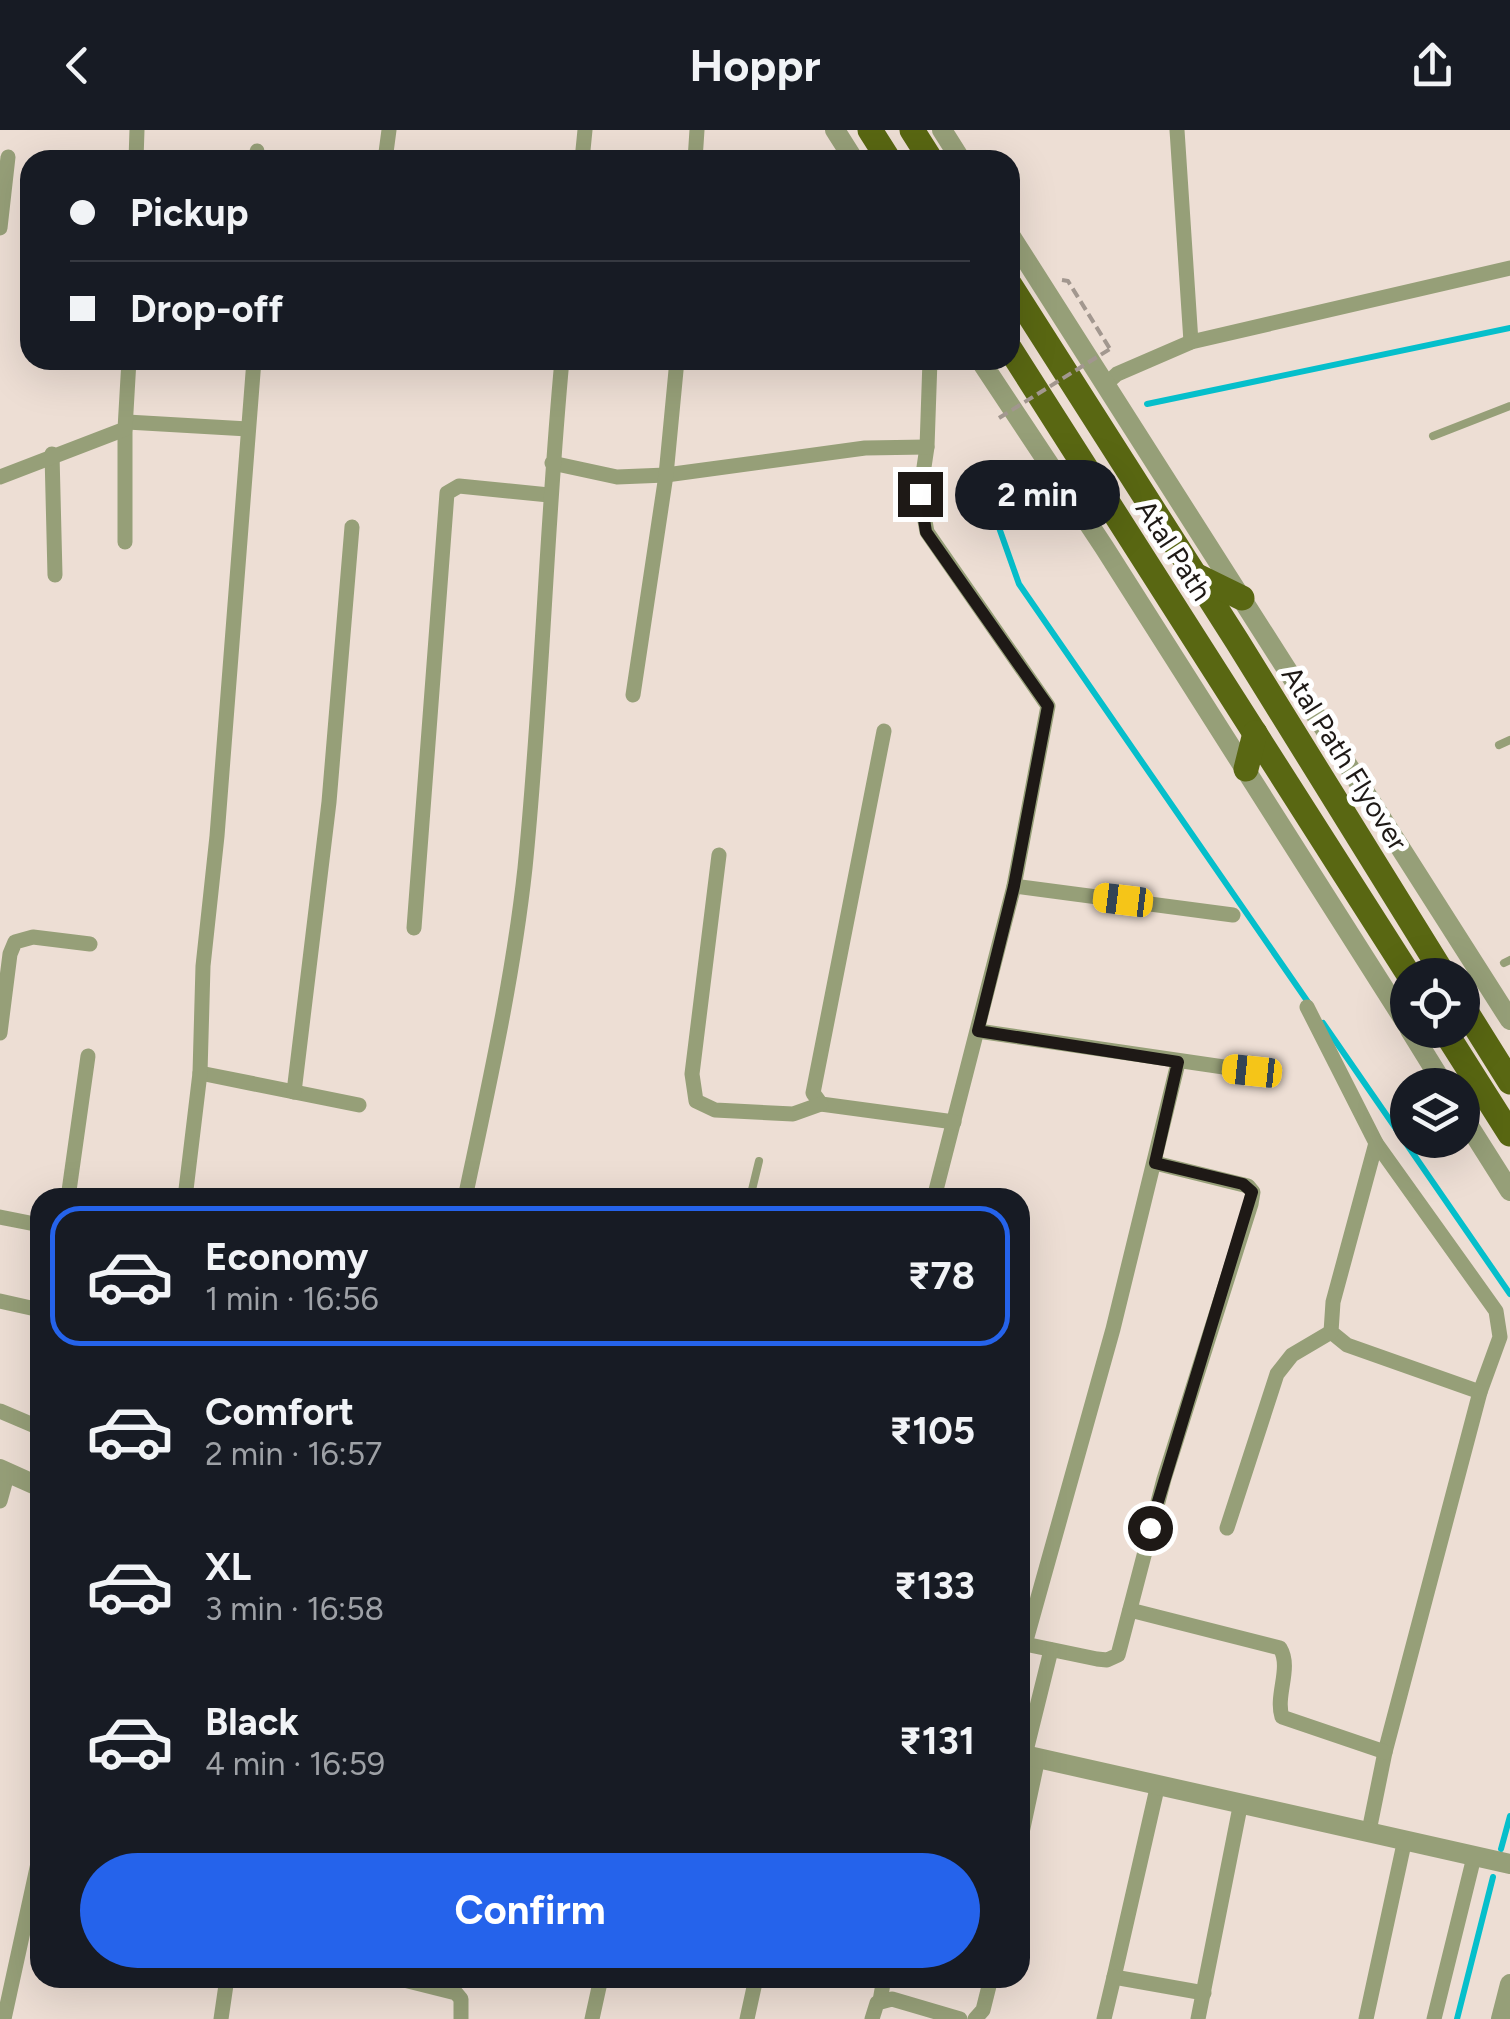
<!DOCTYPE html>
<meta charset="utf-8">
<style>
:root{--surface:#171b24;--page:#242831;--text:#f1f3f6;--muted:#9ea1a6;--line:#363941;--accent:#2563eb}
body{margin:0;font-family:Figtree,sans-serif;background:var(--page);color:var(--text);height:100vh;display:flex;flex-direction:column;font-size:38px;white-space:nowrap}
*{box-sizing:border-box;margin:0}
p{font-size:32px;color:var(--muted)}
.icon{flex:none;width:55px;height:55px;fill:none;stroke:currentColor;stroke-width:2;stroke-linecap:round;stroke-linejoin:round}
.map{position:relative;flex:1;overflow:hidden}
.side{position:absolute;left:30px;top:1058px;width:1000px;height:800px;display:flex;flex-direction:column;background:var(--surface);border-radius:30px;box-shadow:0 10px 40px #0002}
.side>*{flex:none}
.guide{position:absolute;left:20px;top:20px;width:1000px;height:220px;border-radius:30px;box-shadow:0 10px 40px #0002;display:grid;align-content:center;height:220px;padding:0 50px;background:var(--surface)}
.controls{position:absolute;left:1390px;top:828px;display:grid;gap:20px}
.controls a{display:grid;place-items:center;width:90px;height:90px;border-radius:50%;background:var(--surface);box-shadow:0 10px 40px #0002;font-size:50px}
.end{position:absolute;width:45px;height:45px;margin:-22px;border:12px solid #1e1916;background:#fff;box-shadow:0 0 0 5px #fff}
.from{border-radius:50%}
.bubble{position:absolute;height:70px;border-radius:35px;background:var(--surface);box-shadow:0 10px 40px #0002;font-size:32px;font-weight:700;line-height:70px;text-align:center}
.car{position:absolute;width:30px;height:60px;margin:-30px -15px;border-radius:12px;box-shadow:0 0 8px 2px #0007;background:linear-gradient(#f5c518 24%,#345 0 40%,#f5c518 0 76%,#345 0 86%,#f5c518 0)}
.guide b{display:flex;align-items:center;gap:35px;height:95px;font-size:38px}
.guide b+b{border-top:2px solid var(--line)}
.guide i{width:25px;height:25px;background:var(--text)}
ul{padding:18px 0 0;list-style:none}
li{display:flex;align-items:center;gap:30px;height:140px;margin:0 20px 15px;padding:0 30px;border:5px solid transparent;border-radius:30px}
li div{flex:1}
li b{display:block;font-size:38px}
li em{font-style:normal;font-weight:700}
li.current{border-color:var(--accent)}
li>.icon{width:90px;height:90px;stroke-width:1.5}
.action{display:flex;gap:20px;margin-top:auto;padding:20px 50px}
.action a{flex:1;height:115px;border-radius:60px;background:var(--accent);color:#fff;font-size:40px;font-weight:700;line-height:115px;text-align:center}
header{display:flex;justify-content:space-between;align-items:center;height:130px;padding:0 50px;background:var(--surface);font-size:45px;font-weight:700}
.map>svg:first-child{display:block}
</style>
<header><svg class="icon" aria-label="back" viewBox="0 0 24 24"><path d="M15 5l-7 7 7 7"/></svg>Hoppr<svg class="icon" aria-label="share" viewBox="0 0 24 24"><path d="M12 15V3M7 8l5-5 5 5M5 13v7h14v-7"/></svg></header>
<div class="map">
<svg width="1510" height="1889" viewBox="0 0 1510 1889">
<rect width="100%" height="100%" fill="#edded4"/>
<g fill="none" stroke-linecap="round" stroke-linejoin="round">
<!-- stream -->
<g stroke="#05bfcb" stroke-width="6">
<polyline points="1147,274 1510,198"/>
<polyline points="1010,335 991,375 1019,454 1310,875"/>
<polyline points="1323,893 1510,1164"/>
<polyline points="1501,1719 1510,1686"/>
<polyline points="1457,1889 1493,1747"/>
</g>
<!-- path -->
<polyline stroke="#a2978f" stroke-width="4" stroke-dasharray="10 5" stroke-linecap="butt" points="1062,150 1068,151 1110,219"/>
<!-- service -->
<g stroke="#969f78" stroke-width="8">
<polyline points="1433,306 1510,276"/>
<polyline points="1499,615 1510,610"/>
<polyline points="1504,833 1510,830"/>
<polyline points="750,1068 759,1031"/>
</g>
<!-- minor -->
<g stroke="#969f78" stroke-width="15">
<polyline points="1177,0 1191,212"/>
<polyline points="136,30 137,0"/>
<polyline points="256,30 257,21"/>
<polyline points="385,30 389,0"/>
<polyline points="582,30 585,0"/>
<polyline points="695,30 697,0"/>
<polyline points="0,98 8,27"/>
<polyline points="930,230 927,317 920,364 927,402 1048,576 1014,756 934,1068"/>
<polyline points="1106,254 1117,244 1191,212 1510,138"/>
<polyline points="127,292 248,299"/>
<polyline points="125,299 125,412"/>
<polyline points="52,324 55,445"/>
<polyline points="552,333 617,347 666,345 865,318 927,317"/>
<polyline points="0,347 125,299 129,230"/>
<polyline points="633,565 666,345 677,230"/>
<polyline points="884,601 813,963 821,974 954,992"/>
<polyline points="719,725 692,944 696,971 715,980 793,984 821,974"/>
<polyline points="1014,756 1233,785"/>
<polyline points="414,798 447,363 459,356 549,365"/>
<polyline points="1307,877 1376,1013 1496,1181 1500,1207 1480,1262 1385,1622 1369,1701"/>
<polyline points="978,901 1251,941"/>
<polyline points="0,903 10,824 15,812 33,807 90,814"/>
<polyline points="200,943 359,975"/>
<polyline points="294,962 329,672 352,397"/>
<polyline points="1376,1013 1333,1172 1331,1202 1347,1215 1480,1262"/>
<polyline points="68,1068 88,926"/>
<polyline points="185,1068 200,943 203,836 217,706 254,230"/>
<path d="M465,1068C488,959 513,849 525,738C542,569 546,399 562,230"/>
<polyline points="0,1087 40,1095"/>
<polyline points="0,1171 40,1180"/>
<polyline points="0,1281 40,1298"/>
<polyline points="0,1371 8,1342"/>
<polyline points="1227,1398 1277,1244 1292,1225 1331,1202"/>
<path d="M1130,1480L1280,1518C1292,1538 1275,1565 1282,1587L1385,1622"/>
<polyline points="1020,1513 1097,1529 1107,1530 1118,1525 1164,1349 1251,1074 1253,1062 1248,1056 1155,1033"/>
<polyline points="1025,1514 1113,1199 1178,933"/>
<polyline points="1025,1625 1051,1520"/>
<polyline points="1158,1654 1114,1847 1204,1863"/>
<polyline points="1020,1712 1038,1628"/>
<polyline points="396,1848 456,1863 461,1869 461,1889"/>
<polyline points="880,1871 884,1848"/>
<polyline points="4,1889 40,1724"/>
<polyline points="221,1889 227,1848"/>
<polyline points="592,1889 601,1848"/>
<polyline points="747,1889 756,1848"/>
<polyline points="872,1889 877,1873 892,1869 960,1889"/>
<polyline points="975,1889 983,1880 991,1848"/>
<polyline points="1104,1889 1114,1847"/>
<polyline points="1198,1889 1241,1672"/>
<polyline points="1366,1889 1405,1709"/>
<polyline points="1434,1889 1474,1727"/>
</g>
<!-- tertiary -->
<g stroke="#969f78" stroke-width="20">
<polyline points="835,0 854,30"/>
<polyline points="942,0 961,30"/>
<polyline points="1010,105 1510,890"/>
<polyline points="980,230 1104,417 1408,896"/>
<polyline points="1410,900 1444,955"/>
<polyline points="1462,985 1510,1061"/>
<polyline points="0,1339 40,1357"/>
<polyline points="1020,1624 1510,1734"/>
<polyline points="1501,1889 1510,1854"/>
</g>
<!-- primary -->
<g stroke="#596712" stroke-width="25">
<polyline points="870,0 889,30"/>
<polyline points="912,0 931,30"/>
<polyline points="1010,155 1237,511 1444,845"/>
<polyline points="1010,219 1409,845"/>
<polyline points="1193,444 1242,468"/>
<polyline points="1246,639 1255,603"/>
<polyline points="1462,875 1510,952"/>
<polyline points="1444,900 1510,1004"/>
</g>
<!-- path-bridge -->
<polyline stroke="#a2978f" stroke-width="4" stroke-dasharray="10 5" stroke-linecap="butt" points="999,288 1110,219"/>
</g>
<g fill="none" stroke-linecap="round" stroke-linejoin="round">
<!-- route -->
<polyline stroke="#1e1916" stroke-width="12" points="920,364 926,402 1048,576 1014,756 978,901 1178,932 1155,1033 1243,1054 1252,1062 1150,1398"/>
</g>
<g text-anchor="middle" stroke-width="10" stroke-linejoin="round" paint-order="stroke">
<!-- street labels -->
<g font-size="28" fill="#1e1916" stroke="#fff">
<text transform="translate(1174 420) rotate(57)" y="10">Atal Path</text>
<text transform="translate(1345 628) rotate(58)" y="10">Atal Path Flyover</text>
</g>
</g>
</svg>
<div class="controls">
<a><svg class="icon" aria-label="locate" viewBox="0 0 24 24"><circle cx="12" cy="12" r="6"/><path d="M12 2v4M12 18v4M2 12h4M18 12h4"/></svg></a>
<a><svg class="icon" aria-label="layers" viewBox="0 0 24 24"><path d="M12 4l9 5-9 5-9-5zM3 14l9 5 9-5"/></svg></a>
</div>
<i class="end from" style="left:1150px;top:1398px"></i>
<i class="end" style="left:920px;top:364px"></i>
<div class="bubble" style="left:955px;top:330px;width:165px">2 min</div>
<i class="car" style="left:1123px;top:770px;rotate:277deg"></i>
<i class="car" style="left:1252px;top:941px;rotate:276deg"></i>
<div class="guide">
<b><i class="from"></i>Pickup</b>
<b><i></i>Drop-off</b>
</div>
<section class="side">
<ul>
<li class="current"><svg class="icon" aria-label="car" viewBox="0 0 24 24"><path d="M5 17H2v-5l4-1 3-4h7l3 4 3 1v5h-3M9 17h6M6 11h13"/><circle cx="7" cy="17" r="2"/><circle cx="17" cy="17" r="2"/></svg><div><b>Economy</b><p>1 min · 16:56</p></div><em>₹78</em></li>
<li><svg class="icon" aria-label="car" viewBox="0 0 24 24"><path d="M5 17H2v-5l4-1 3-4h7l3 4 3 1v5h-3M9 17h6M6 11h13"/><circle cx="7" cy="17" r="2"/><circle cx="17" cy="17" r="2"/></svg><div><b>Comfort</b><p>2 min · 16:57</p></div><em>₹105</em></li>
<li><svg class="icon" aria-label="car" viewBox="0 0 24 24"><path d="M5 17H2v-5l4-1 3-4h7l3 4 3 1v5h-3M9 17h6M6 11h13"/><circle cx="7" cy="17" r="2"/><circle cx="17" cy="17" r="2"/></svg><div><b>XL</b><p>3 min · 16:58</p></div><em>₹133</em></li>
<li><svg class="icon" aria-label="car" viewBox="0 0 24 24"><path d="M5 17H2v-5l4-1 3-4h7l3 4 3 1v5h-3M9 17h6M6 11h13"/><circle cx="7" cy="17" r="2"/><circle cx="17" cy="17" r="2"/></svg><div><b>Black</b><p>4 min · 16:59</p></div><em>₹131</em></li>
</ul>
<div class="action"><a>Confirm</a></div>
</section>
</div>
